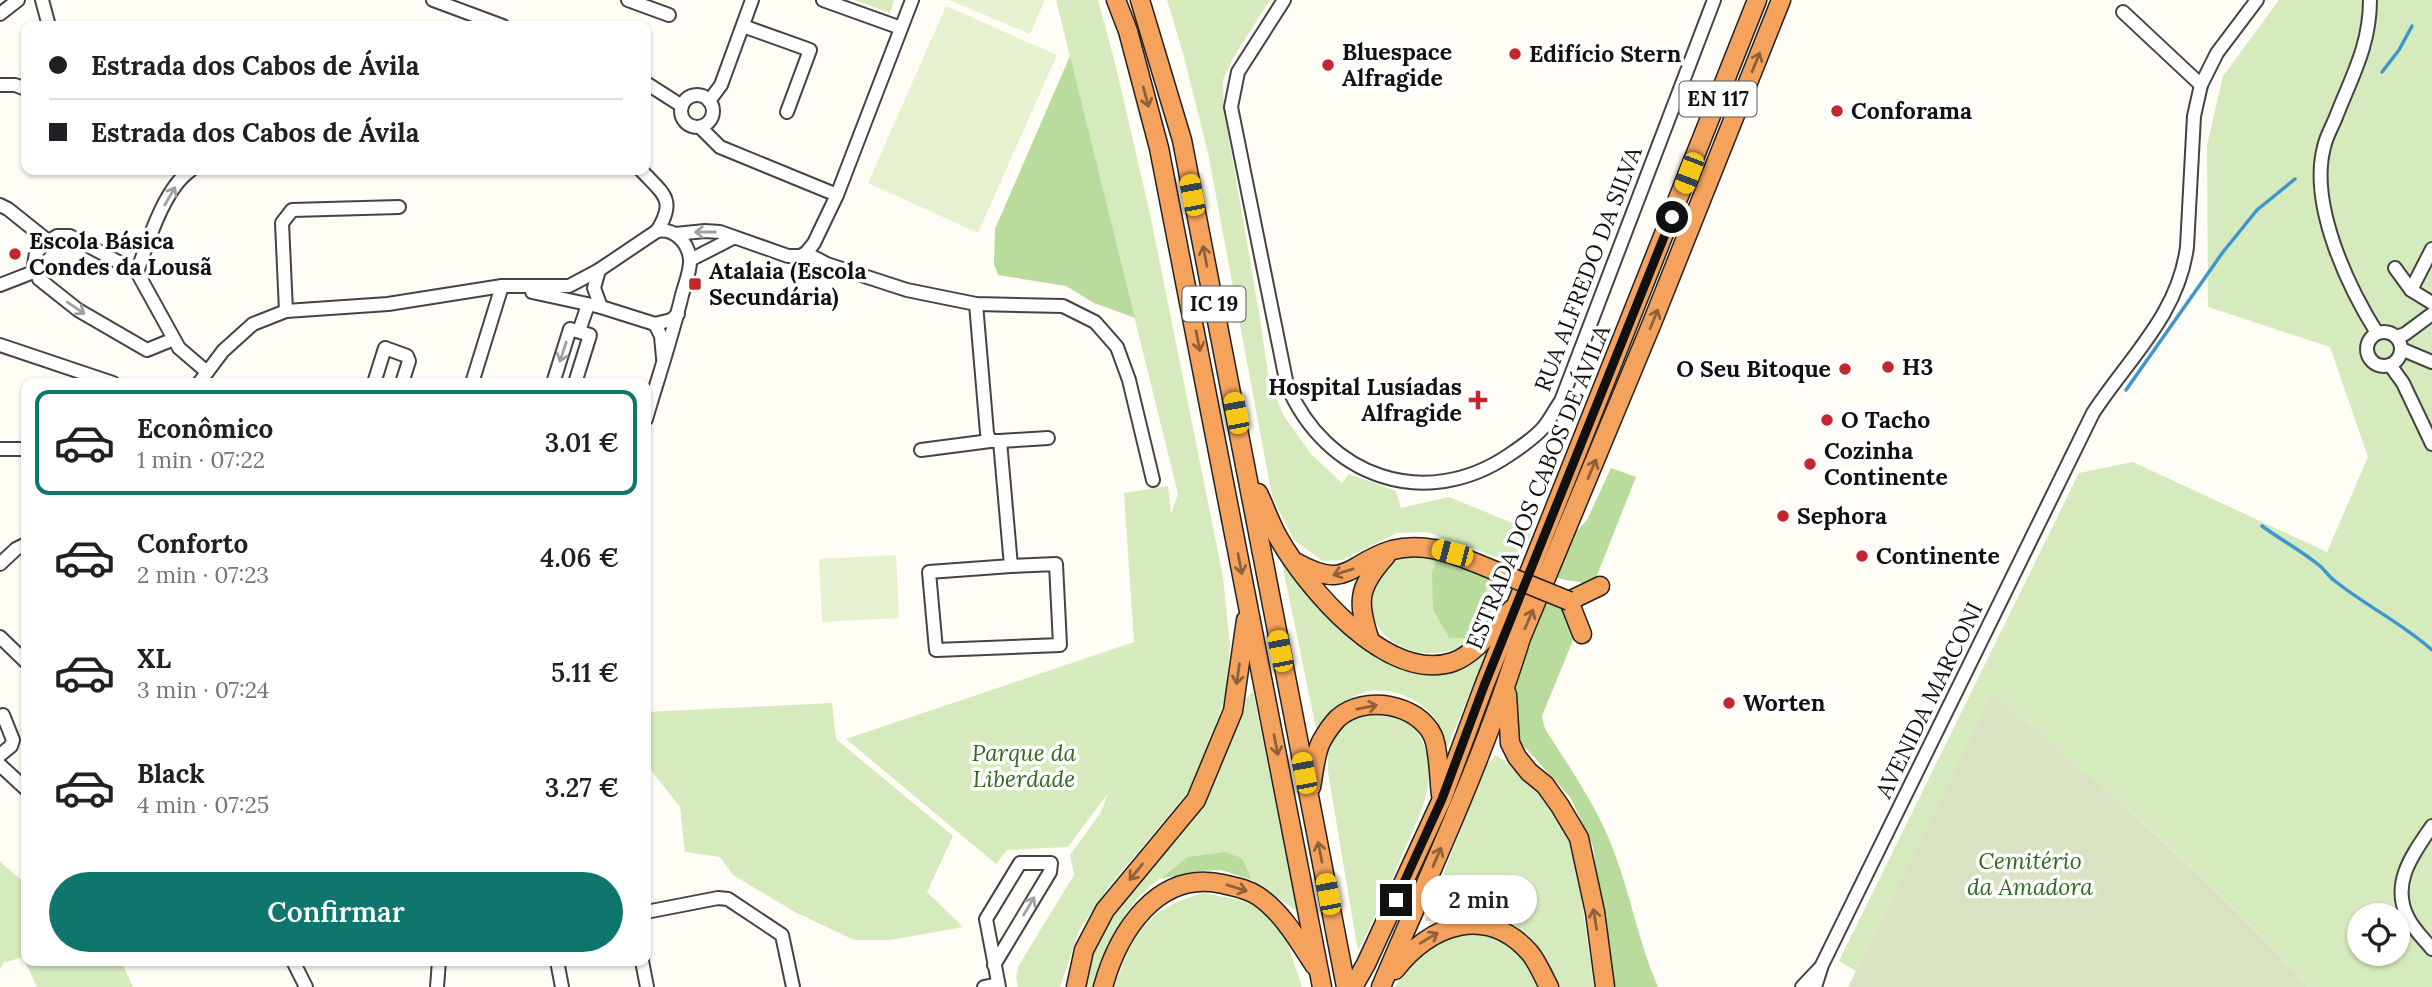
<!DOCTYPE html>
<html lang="pt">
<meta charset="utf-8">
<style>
:root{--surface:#fff;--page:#f2f2f2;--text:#202124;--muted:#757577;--line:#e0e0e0;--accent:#0f766e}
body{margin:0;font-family:Lora,serif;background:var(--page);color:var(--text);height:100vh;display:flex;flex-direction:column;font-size:26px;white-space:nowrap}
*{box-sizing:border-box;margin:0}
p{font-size:23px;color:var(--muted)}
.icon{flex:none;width:38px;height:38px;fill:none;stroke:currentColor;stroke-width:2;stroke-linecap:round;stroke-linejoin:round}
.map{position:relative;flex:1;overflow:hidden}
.panel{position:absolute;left:21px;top:378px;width:630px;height:588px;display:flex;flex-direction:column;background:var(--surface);border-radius:14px;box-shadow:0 2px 5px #0004}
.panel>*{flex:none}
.hud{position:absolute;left:21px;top:21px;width:630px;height:154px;border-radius:14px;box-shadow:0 2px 5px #0004;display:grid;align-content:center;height:154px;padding:0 28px;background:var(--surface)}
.buttons{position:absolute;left:2347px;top:903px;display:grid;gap:14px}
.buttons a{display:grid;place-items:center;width:63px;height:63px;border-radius:50%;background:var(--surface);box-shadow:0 2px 5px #0004;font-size:35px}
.end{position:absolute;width:32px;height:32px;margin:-16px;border:9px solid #111;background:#fff;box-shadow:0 0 0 4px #fff}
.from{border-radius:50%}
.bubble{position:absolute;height:49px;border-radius:24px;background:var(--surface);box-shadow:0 2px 5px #0004;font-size:23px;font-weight:600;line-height:49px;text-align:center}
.car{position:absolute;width:21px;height:42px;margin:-21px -10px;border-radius:9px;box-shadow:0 0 5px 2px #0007;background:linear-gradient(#f5c518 24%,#345 0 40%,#f5c518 0 76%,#345 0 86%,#f5c518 0)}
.hud b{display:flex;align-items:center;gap:24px;height:66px;font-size:26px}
.hud b+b{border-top:2px solid var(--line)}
.hud i{width:18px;height:18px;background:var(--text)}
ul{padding:12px 0 0;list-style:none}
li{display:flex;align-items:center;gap:21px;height:105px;margin:0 14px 10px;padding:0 14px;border:4px solid transparent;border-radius:14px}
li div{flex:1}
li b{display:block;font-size:26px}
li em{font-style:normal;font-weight:600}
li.on{border-color:var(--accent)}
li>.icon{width:63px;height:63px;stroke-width:1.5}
.action{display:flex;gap:14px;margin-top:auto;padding:14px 28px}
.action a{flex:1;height:80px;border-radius:42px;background:var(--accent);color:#fff;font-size:28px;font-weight:600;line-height:80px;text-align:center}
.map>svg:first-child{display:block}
</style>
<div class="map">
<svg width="2432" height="987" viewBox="0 0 2432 987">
<rect width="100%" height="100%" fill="#fffdf5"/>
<!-- green -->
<g fill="#d5ebbd" fill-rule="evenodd">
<polygon points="855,0 894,0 890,13"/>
<polygon points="1056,0 1098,0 1116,67 1150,214 1223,577 1230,645 1226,694 1203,762 1189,791 1110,885 1079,931 1060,987 1018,987 1016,977 1019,965 1074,875 1070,855 1101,812 1108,793 1068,847 1007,850 996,864 846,739 1134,642 1124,493 1168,486 1171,514 1178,494"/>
<polygon points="1167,0 1270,0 1233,58 1223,80 1224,110 1259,312 1269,381 1284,416 1311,454 1342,483 1349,474 1396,491 1401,508 1449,497 1532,531 1519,565 1427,532 1397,533 1342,560 1323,561 1294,540 1272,496 1208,153 1183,53"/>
<path d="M2279,0H2432V987H2308C2212,878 2104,787 1992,695L1856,971L1839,961L2079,473L2133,462L2327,552L2368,457L2330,347L2208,307L2207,145L2223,76ZM2359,915H2398V954H2359Z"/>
<path d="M1280,554L1318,603L1431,671L1491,641L1447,748C1444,739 1442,730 1437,722C1426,700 1388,685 1365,692C1346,698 1329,714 1316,728Z"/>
<path d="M1438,557L1475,638L1489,577L1511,587C1505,599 1499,614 1491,624C1429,695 1324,622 1394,558Z"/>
<path d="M1253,691L1297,911L1252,880L1242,858L1187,857C1170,871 1151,884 1137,899C1118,919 1102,961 1095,987H1083L1096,940L1209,788L1225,753L1243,702Z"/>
<polygon points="832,703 836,739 953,836 927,892 963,927 890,940 854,940 795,912 733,875 720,857 685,852 680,807 646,764 646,712"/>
<path d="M1375,711C1394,712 1409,717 1419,735C1443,778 1418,817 1401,858C1388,889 1374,920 1358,951L1328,772C1328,763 1327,751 1330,743C1338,724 1356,716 1375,711Z"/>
<path d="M1496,755L1521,773L1549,800L1573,840L1594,987H1558C1546,959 1532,936 1505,919C1500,917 1495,913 1490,912C1468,909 1447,922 1425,921L1486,765Z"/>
<path d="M0,861C8,871 22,876 26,889C30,900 26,946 26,961H121L133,987H37L23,957L3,963L0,970Z"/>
<path d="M1203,893L1250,902L1276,923L1288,945L1302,987H1114C1135,932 1144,910 1203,893Z"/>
<path d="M1483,930C1515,947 1525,954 1540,987H1395C1416,950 1440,932 1483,930Z"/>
</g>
<!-- forest -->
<g fill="#b9dc9c">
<polygon points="1070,56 1135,318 1094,303 1066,286 998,275 994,264 995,229"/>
<polygon points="1611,468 1636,477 1596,578 1584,583 1556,578 1572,536 1587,520"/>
<polygon points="1438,557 1489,577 1475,638 1449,638 1433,609 1432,572"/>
<path d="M1544,600L1562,608L1578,628L1542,716L1545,729C1572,771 1601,812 1617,860C1632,902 1640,946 1658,987H1611L1593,846L1570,797L1521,743L1515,722V689L1518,666Z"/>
<polygon points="1225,852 1242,858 1252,880 1221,870 1197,871 1160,879 1187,857"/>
</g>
<!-- cemetery -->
<path fill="#d9e3c4" d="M1992,694C2103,786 2212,879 2308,987H1848Z"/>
<!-- pitch -->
<g fill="#e6f2cf">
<polygon points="949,0 1045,0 1030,34"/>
<polygon points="946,6 1057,55 978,233 868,183"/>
<polygon points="896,555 899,618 822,622 819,559"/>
</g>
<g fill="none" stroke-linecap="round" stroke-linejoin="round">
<!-- stream -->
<g stroke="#3f96cf" stroke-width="3.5">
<polyline points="2382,72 2399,50 2412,26"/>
<polyline points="2126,390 2223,252 2257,210 2295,179"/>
<path d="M2262,526C2281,540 2302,551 2320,566C2325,570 2329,577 2335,581C2366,606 2402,623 2432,650"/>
</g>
<!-- minor casing -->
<g stroke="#444" stroke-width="16">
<g id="minor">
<polyline points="42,0 49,26"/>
<polyline points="433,0 503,26"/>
<polyline points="628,0 669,15"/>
<polyline points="823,0 901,28"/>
<path d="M1284,0L1238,72L1231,107L1287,385C1326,477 1425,512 1509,455C1521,447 1534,438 1543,428C1550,420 1555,409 1561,401L1714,0"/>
<path d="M2370,0C2370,45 2352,76 2336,117C2332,127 2326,137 2324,147C2309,204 2347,285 2377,333"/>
<polyline points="2123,12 2201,85"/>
<polyline points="0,14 18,0"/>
<polyline points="743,26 810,50 787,112"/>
<polyline points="646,83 682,106"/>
<polyline points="0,85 15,85 26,89"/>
<circle cx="697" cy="111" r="16"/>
<polyline points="709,101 721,85 752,0"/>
<polyline points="700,127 720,147 837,195"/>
<path d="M641,170C663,194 677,199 657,231"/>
<polyline points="0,205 8,209 48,241"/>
<polyline points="675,234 705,231 720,232 788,256 800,256 806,253 827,264 907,290 976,304 1063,306 1095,322 1117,347 1129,380 1153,480"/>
<polyline points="806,253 814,243 837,195 912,0"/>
<polyline points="690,260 733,238"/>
<polyline points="2395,268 2411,290 2432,303"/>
<polyline points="599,270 594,288 601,307"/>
<path d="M137,272C148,242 164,188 191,170"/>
<polyline points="0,285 36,271"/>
<polyline points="2411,290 2432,249"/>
<polyline points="532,292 601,307 655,324 671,320 678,314"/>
<polyline points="976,304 987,433 990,441 1000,441 1011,566 1056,564 1060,645 936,650 929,572 1011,566"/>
<polyline points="286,311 282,223 292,210 399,207"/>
<polyline points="655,324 661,336 663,358"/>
<polyline points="579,331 588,305"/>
<circle cx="2384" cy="349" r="17"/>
<polyline points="2396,337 2405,334 2432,314"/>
<polyline points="174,339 147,350 78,310 39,279 34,265 36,253 44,244 57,236 70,236 137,272 179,348 207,372"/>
<polyline points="0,345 113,383"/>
<polyline points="2401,349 2432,362"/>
<polyline points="2390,365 2403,383 2432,444"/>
<path d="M199,383L223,351L253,324L286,311L388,304L502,286H569L599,270L657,231C674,228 688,242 690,259C691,270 685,284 682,295C672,337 658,378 646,419"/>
<polyline points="374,383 385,348 407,356 409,361 402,383"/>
<polyline points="472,383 502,286"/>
<polyline points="553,383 570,329 590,335 575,383"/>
<polyline points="1000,441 1048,438"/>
<polyline points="0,449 26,449"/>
<polyline points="921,450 990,441"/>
<polyline points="0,564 16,549 26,544"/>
<polyline points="0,637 26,662"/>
<polyline points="0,755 11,746 13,740 3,715"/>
<polyline points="0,765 26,789"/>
<path d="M2432,826C2413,854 2390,883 2408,918C2414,930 2424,939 2432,949"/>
<polyline points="646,912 718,898 728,899 782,935 793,987"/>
<polyline points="293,961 306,987"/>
<polyline points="557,961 562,987"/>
<polyline points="642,961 647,987"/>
<polyline points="994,965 1050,872 1051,863 1020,863 986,919 999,987"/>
<polyline points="437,987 439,961"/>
<polyline points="984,987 998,984"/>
<polyline points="1802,987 1820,968"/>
<path d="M1815,987L1822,965L2093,413C2129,358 2178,315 2187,247L2194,116L2201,85L2217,53L2257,0"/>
</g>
</g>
<!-- highway casing -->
<g stroke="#222" stroke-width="21">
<g id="highway">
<polyline points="1116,0 1128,31 1159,148 1322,987"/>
<polyline points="1140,0 1182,140 1346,987"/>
<path d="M1258,493C1265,507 1270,523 1278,537C1306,587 1387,684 1453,662C1476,654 1495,626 1512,609"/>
<path d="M1297,563C1348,591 1348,563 1392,550C1422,542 1449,552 1476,563"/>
<polyline points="1582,634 1569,601 1600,586"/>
<path d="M1370,641C1357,602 1357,588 1386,556"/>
<polyline points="1507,694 1510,743 1517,757 1529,772 1545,785 1560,806 1579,838 1595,912 1605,987"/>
<path d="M1311,787C1314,773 1315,752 1322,740C1326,733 1333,723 1338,718C1365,694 1418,704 1433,736C1439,750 1439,779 1441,795"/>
<path d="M1395,970C1430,924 1487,904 1530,953C1538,963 1543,976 1549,987"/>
<polyline points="1076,987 1084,950 1105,910 1196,800 1233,711 1246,620"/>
<path d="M1103,987C1118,933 1157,869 1223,884C1235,887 1248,889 1258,896C1283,913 1299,942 1315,966"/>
<polyline points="1353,987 1366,964 1442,799 1484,686 1757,0"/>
<path d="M1381,987C1430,872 1484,758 1521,638L1652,323L1781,0"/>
</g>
</g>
<!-- minor -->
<use href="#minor" stroke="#fff" stroke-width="12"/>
<!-- highway -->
<use href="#highway" stroke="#f5a25d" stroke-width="18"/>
<!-- highway-bridge casing -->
<g stroke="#222" stroke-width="21" stroke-linecap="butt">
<polyline id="highway-bridge" points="1476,563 1569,601"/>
</g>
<!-- highway-bridge -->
<use href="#highway-bridge" stroke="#f5a25d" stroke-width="18"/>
</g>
<!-- one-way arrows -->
<defs><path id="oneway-shaft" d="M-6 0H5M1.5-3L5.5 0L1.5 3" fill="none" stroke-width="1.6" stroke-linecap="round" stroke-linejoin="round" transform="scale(1.75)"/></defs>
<g stroke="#8e613b">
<use href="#oneway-shaft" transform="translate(1756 62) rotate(-68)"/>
<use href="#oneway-shaft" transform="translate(1146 97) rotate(75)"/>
<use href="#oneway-shaft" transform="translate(1205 256) rotate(-101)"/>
<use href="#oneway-shaft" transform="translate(1654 319) rotate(-68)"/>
<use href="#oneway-shaft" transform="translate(1198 341) rotate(79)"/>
<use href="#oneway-shaft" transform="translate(1592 469) rotate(-67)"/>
<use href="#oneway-shaft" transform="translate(1240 564) rotate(79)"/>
<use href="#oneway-shaft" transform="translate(1343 572) rotate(163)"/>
<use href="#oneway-shaft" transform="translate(1529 619) rotate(-67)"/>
<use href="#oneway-shaft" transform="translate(1238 674) rotate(98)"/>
<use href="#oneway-shaft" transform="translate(1367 707) rotate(-11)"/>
<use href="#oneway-shaft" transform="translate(1276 745) rotate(79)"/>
<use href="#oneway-shaft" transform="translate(1320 852) rotate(-101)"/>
<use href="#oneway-shaft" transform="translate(1437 857) rotate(-67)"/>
<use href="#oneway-shaft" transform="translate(1136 872) rotate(129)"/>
<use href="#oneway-shaft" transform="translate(1237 888) rotate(17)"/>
<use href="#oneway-shaft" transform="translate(1595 919) rotate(-99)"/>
<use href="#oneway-shaft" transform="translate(1429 938) rotate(-31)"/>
</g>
<g stroke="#a0a0a0">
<use href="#oneway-shaft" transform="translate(170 196) rotate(-60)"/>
<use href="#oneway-shaft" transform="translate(705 232) rotate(180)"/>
<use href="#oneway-shaft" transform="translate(76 308) rotate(34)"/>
<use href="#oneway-shaft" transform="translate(563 352) rotate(108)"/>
<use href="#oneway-shaft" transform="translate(1029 906) rotate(-59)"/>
</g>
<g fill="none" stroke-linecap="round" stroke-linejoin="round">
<!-- route -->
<polyline stroke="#111" stroke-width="9" points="1396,900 1442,799 1484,686 1672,217"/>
</g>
<!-- markers -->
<g fill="#c4262e" stroke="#fff" stroke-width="2.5">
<circle cx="1515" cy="54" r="7"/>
<circle cx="1328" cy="65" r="7"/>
<circle cx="1837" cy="111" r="7"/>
<circle cx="15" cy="254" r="7"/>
<rect x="688" y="277" width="14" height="14" rx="3.5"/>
<circle cx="1888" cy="367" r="7"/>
<circle cx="1845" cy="369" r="7"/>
<path d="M1474.5 389.5h7v7h7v7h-7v7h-7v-7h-7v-7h7z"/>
<circle cx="1827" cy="420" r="7"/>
<circle cx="1810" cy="464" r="7"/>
<circle cx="1783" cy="516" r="7"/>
<circle cx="1862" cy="556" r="7"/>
<circle cx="1729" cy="703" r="7"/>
</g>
<g text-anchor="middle" stroke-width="7" stroke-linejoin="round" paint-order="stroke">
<!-- shield labels -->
<g fill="#fff" stroke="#585858" stroke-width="2">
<rect x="1679.5" y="81.5" width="77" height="35" rx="5"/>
<rect x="1182.5" y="286.5" width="63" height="35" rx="5"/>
</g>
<g font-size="21" font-weight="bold" fill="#111">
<text x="1718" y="106">EN 117</text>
<text x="1214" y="311">IC 19</text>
</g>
<!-- poi labels -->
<g font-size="23" font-weight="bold" fill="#111" stroke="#fff" text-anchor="start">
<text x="1342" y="60">Bluespace<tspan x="1342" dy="26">Alfragide</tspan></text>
<text x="1529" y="62">Edifício Stern</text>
<text x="1851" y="119">Conforama</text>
<text x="29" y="249">Escola Básica<tspan x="29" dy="26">Condes da Lousã</tspan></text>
<text x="709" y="279">Atalaia (Escola<tspan x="709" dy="26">Secundária)</tspan></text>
<text x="1902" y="375">H3</text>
<text x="1831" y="377" text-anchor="end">O Seu Bitoque</text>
<text x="1462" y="395" text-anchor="end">Hospital Lusíadas<tspan x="1462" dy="26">Alfragide</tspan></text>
<text x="1841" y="428">O Tacho</text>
<text x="1824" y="459">Cozinha<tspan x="1824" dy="26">Continente</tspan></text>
<text x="1797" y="524">Sephora</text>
<text x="1876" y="564">Continente</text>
<text x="1743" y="711">Worten</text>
</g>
<!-- street labels -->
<g font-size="23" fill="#111" stroke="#fff">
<text transform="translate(1588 269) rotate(-69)" y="8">RUA ALFREDO DA SILVA</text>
<text transform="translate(1538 487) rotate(-68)" y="8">ESTRADA DOS CABOS DE ÁVILA</text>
<text transform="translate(1929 700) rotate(-64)" y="8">AVENIDA MARCONI</text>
</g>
<!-- park labels -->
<g font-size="23" font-style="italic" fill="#2f6b1f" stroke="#fff">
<text x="1024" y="761">Parque da<tspan x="1024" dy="26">Liberdade</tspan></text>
<text x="2030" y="869">Cemitério<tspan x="2030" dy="26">da Amadora</tspan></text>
</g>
</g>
</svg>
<div class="buttons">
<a><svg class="icon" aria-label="locate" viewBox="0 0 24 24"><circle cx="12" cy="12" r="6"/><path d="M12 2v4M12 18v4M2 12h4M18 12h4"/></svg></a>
</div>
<i class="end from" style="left:1672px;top:217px"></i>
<i class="end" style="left:1396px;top:900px"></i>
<div class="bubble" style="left:1421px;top:875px;width:116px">2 min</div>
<i class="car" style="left:1689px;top:173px;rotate:201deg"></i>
<i class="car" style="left:1192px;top:195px;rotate:349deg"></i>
<i class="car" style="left:1236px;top:413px;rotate:349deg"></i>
<i class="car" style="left:1452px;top:553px;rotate:285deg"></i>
<i class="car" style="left:1280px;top:651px;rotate:349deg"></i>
<i class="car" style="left:1304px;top:773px;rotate:349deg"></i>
<i class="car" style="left:1328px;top:894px;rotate:349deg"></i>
<div class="hud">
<b><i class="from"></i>Estrada dos Cabos de Ávila</b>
<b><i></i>Estrada dos Cabos de Ávila</b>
</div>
<section class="panel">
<ul>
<li class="on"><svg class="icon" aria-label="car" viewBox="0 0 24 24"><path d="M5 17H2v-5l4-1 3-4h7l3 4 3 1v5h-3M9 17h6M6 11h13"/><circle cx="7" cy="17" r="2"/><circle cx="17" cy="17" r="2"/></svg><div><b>Econômico</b><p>1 min · 07:22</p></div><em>3.01 €</em></li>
<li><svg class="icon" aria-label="car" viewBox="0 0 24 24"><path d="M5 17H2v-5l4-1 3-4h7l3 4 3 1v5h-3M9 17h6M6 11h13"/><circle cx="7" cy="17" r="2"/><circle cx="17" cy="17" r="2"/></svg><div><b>Conforto</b><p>2 min · 07:23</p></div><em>4.06 €</em></li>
<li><svg class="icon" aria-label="car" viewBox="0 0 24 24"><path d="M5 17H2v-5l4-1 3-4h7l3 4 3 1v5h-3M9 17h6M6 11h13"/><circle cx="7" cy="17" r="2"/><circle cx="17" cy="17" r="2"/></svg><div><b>XL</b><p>3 min · 07:24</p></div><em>5.11 €</em></li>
<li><svg class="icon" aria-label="car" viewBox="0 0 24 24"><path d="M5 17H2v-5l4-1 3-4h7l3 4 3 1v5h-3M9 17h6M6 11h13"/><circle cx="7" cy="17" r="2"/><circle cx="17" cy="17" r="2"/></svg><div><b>Black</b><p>4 min · 07:25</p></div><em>3.27 €</em></li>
</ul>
<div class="action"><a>Confirmar</a></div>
</section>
</div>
